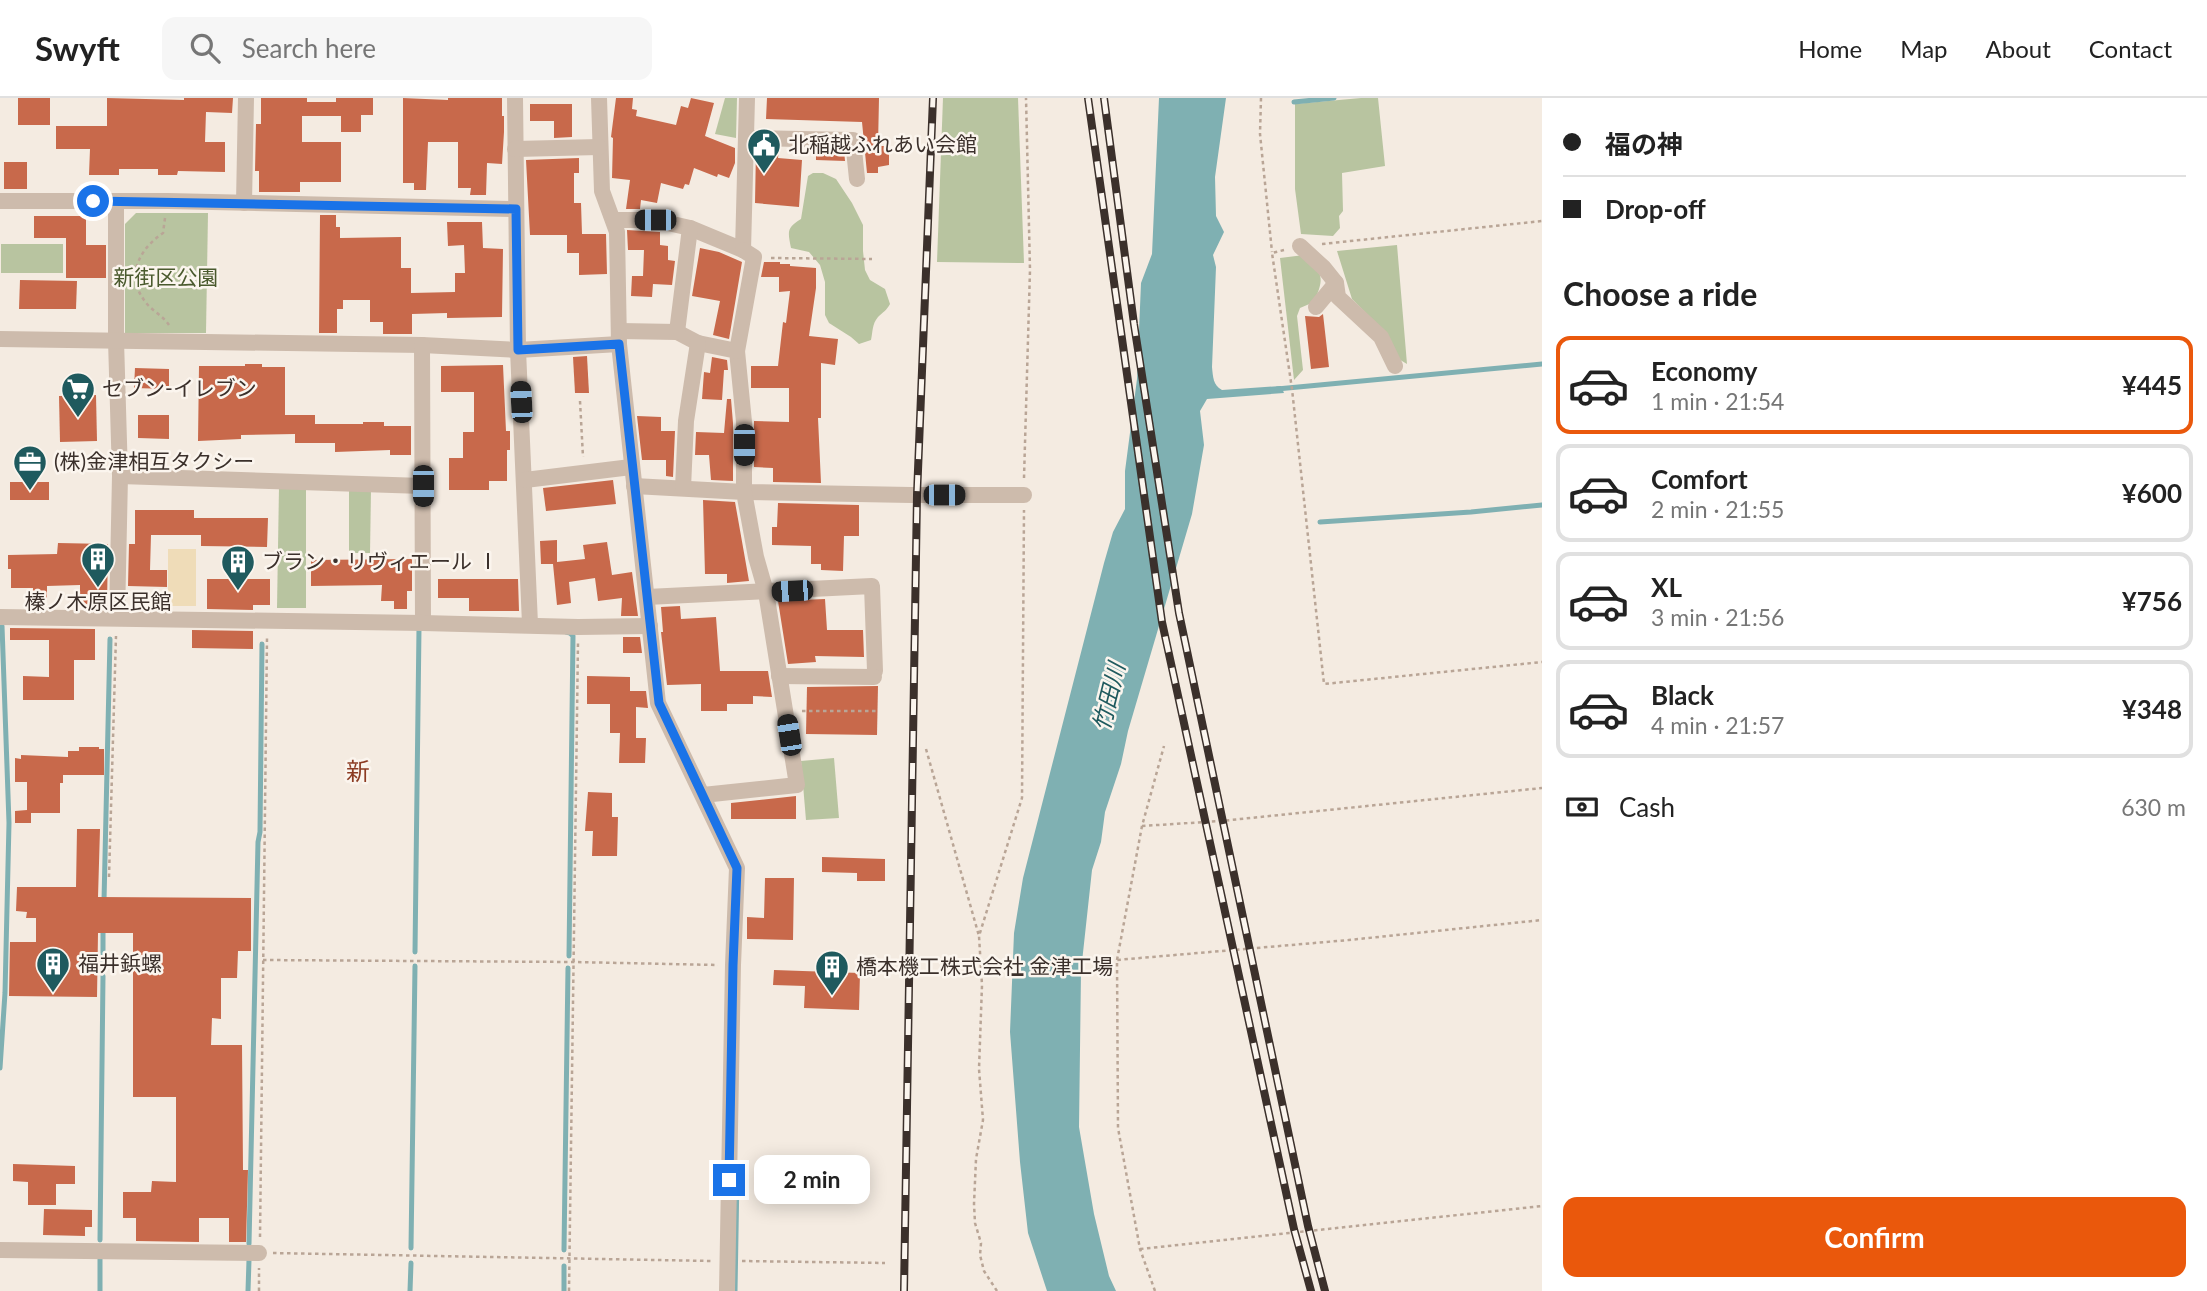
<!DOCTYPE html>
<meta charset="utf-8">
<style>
:root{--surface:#fff;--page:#f6f6f6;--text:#222;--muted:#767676;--line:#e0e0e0;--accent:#ea580c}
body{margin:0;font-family:Lato,"Noto Sans JP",sans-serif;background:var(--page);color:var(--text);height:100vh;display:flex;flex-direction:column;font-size:26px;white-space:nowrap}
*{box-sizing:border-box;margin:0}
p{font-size:23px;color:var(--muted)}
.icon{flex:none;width:38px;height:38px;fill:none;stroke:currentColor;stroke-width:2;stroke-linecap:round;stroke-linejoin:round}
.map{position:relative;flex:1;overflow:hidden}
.drawer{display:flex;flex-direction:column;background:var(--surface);width:665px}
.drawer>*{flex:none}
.guide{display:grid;align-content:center;height:154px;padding:0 21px;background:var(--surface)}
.end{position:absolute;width:32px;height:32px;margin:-16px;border:9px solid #1a73e8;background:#fff;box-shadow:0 0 0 4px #fff}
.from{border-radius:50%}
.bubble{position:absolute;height:49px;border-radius:14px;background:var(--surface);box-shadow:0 4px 18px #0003;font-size:23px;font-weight:700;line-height:49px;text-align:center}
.car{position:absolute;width:21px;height:42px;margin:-21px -10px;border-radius:9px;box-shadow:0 0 5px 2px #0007;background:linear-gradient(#222 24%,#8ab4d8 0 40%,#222 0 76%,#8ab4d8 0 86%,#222 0)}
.guide b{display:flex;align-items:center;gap:24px;height:66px;font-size:26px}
.guide b+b{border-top:2px solid var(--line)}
.guide i{width:18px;height:18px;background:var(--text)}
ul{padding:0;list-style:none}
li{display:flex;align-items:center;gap:21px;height:98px;margin:0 14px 10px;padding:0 7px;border:4px solid var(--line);border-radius:14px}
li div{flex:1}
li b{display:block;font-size:26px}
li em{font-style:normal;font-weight:700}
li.selected{border-color:var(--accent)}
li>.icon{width:63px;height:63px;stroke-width:1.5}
h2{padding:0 21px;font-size:32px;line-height:84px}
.pay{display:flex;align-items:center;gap:18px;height:77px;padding:0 21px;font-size:26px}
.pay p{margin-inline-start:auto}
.action{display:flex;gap:14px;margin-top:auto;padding:14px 21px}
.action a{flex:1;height:80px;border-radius:14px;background:var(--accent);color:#fff;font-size:28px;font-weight:700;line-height:80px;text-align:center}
header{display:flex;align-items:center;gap:42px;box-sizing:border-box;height:98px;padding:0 35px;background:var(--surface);border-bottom:2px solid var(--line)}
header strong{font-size:33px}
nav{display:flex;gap:38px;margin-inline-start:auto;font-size:24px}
.search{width:490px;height:63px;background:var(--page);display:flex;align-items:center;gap:18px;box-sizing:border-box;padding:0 24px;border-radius:14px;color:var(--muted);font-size:26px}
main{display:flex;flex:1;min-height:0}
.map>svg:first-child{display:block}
</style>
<header>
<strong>Swyft</strong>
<div class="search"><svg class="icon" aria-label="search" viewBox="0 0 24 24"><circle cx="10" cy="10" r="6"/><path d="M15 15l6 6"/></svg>Search here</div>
<nav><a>Home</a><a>Map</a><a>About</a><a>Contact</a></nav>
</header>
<main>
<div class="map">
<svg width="1542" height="1193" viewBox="0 0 1542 1193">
<rect width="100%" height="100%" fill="#f4ebe1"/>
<!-- green -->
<g fill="#b8c4a0">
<polygon points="725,0 737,0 736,40 715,36"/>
<polygon points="943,0 1018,0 1024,165 937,164"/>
<polygon points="1361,0 1378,0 1385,68 1342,75 1343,113 1339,118 1340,130 1333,138 1301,136 1295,91 1295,6"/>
<path d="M813,75H823L836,81L852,105L863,127V153L865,172L870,182L885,191L890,206C887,212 883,214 878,219C872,226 873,233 871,242L859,246L851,239L829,225L825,217V184L820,167L809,154L791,150C788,134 786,130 801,121L808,78Z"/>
<polygon points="136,115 208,115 206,235 125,235 125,126"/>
<rect x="1" y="146" width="62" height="29"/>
<polygon points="1397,147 1407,266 1397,260 1368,217 1352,201 1337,153"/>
<path d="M1304,157C1323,176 1325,179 1314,204L1300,210L1297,218L1303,272L1294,282L1280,160Z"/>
<polygon points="279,389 306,391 306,510 277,510"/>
<polygon points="349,391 371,391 370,455 349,455"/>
<polygon points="834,660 839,720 806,722 801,663"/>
</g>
<!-- sand -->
<rect fill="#efdcb8" x="168" y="451" width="28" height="57"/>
<!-- water -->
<path fill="#7fb0b2" d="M1159,0H1226L1215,79L1216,118L1224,134L1213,157L1216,169L1212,269C1213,279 1213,287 1222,292L1281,288L1284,295L1207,301L1200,313L1204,347L1192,416L1128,633L1121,666L1105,714L1101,744L1092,772L1081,873L1079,1029L1094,1116L1109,1178L1116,1193H1047L1028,1135L1020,1064L1010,934L1014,835L1023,780L1104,465L1113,434L1125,411V373L1137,281L1141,185L1152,156Z"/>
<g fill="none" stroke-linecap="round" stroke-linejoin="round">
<!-- stream -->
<g stroke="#7fb0b2" stroke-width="5">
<polyline points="1294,4 1334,0"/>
<polyline points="1277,291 1542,266"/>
<polyline points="1320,424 1471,414 1542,407"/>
<polyline points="566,534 570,535 573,538 569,858"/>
<polyline points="104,803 110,541"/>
<polyline points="415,854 419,530 423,530"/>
<polyline points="103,866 103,830"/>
<polyline points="0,970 5,895 9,725 2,528"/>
<polyline points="100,1142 103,878"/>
<polyline points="249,1146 258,744 260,734 262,546"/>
<polyline points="411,1150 415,868"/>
<polyline points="564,1152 568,870"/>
<polyline points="100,1193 100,1160"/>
<polyline points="248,1193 249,1162"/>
<polyline points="410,1193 411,1165"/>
<polyline points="564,1193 564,1168"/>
<polyline points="735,1193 737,1078"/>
</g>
</g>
<!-- building -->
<g fill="#c8694b">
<rect x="18" y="0" width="32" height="27"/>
<polygon points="107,0 184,2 184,0 233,0 232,15 206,14 205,44 225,44 225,74 178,73 177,77 158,77 158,71 119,71 119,77 89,77 90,51 56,51 56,28 107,28"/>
<polygon points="261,0 307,0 307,4 336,4 336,0 373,0 373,17 361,17 361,34 341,34 341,18 302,18 302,44 341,44 341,84 300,84 300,94 259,94 259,73 255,73 256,26 261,26"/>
<polygon points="403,0 448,2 448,0 502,0 502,18 504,18 504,34 502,66 487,65 486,97 470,97 471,90 458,90 458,44 428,44 426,92 414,92 414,85 403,85"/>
<polygon points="616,0 633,0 632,11 637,12 636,18 676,27 681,8 688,10 691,0 714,5 705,38 735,50 735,65 729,80 718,76 717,79 694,70 689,87 685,86 683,91 661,85 657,105 641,102 640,111 626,111 630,82 612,80 613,40 611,39"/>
<polygon points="767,0 879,0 878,48 889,48 889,67 878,69 878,75 867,75 862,24 766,21"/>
<polygon points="530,6 572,6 572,39 554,40 554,23 530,23"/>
<polygon points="756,51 779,51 778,60 802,62 799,109 755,105"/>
<polygon points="816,52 844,52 845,63 816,62"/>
<polygon points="579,60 579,75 574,75 574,105 581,105 582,136 606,136 607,176 579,177 579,155 567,155 567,137 530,137 526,62"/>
<rect x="4" y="64" width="23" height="27"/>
<polygon points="320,117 336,117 336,129 340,129 340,140 401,139 401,170 411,170 411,195 455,194 455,175 465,175 464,147 448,148 447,124 482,124 483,150 503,151 502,219 447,220 447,215 412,216 412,236 383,236 383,224 370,224 370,202 343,202 343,211 337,211 337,235 319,235"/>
<polygon points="34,118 86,118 86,147 106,147 106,180 66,180 66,140 34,140"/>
<polygon points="627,132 660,134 660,147 668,148 668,162 675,163 672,187 653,186 652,199 631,198 632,178 643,178 644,152 628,152"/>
<polygon points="700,150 719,154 742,164 729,241 713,237 720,203 692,198"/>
<polygon points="764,164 780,164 780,166 790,166 790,168 816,170 816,190 809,238 838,241 835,267 821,265 821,320 818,320 821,385 773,384 773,370 754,369 754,323 789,324 789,290 751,290 751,268 778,268 783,224 786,225 790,193 779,194 779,179 761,179"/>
<polygon points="20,182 77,183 76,211 19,211"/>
<polygon points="1323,216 1329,269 1311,271 1305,218 1319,219"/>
<polygon points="587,258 589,295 575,295 573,259"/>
<polygon points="712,259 727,262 728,272 724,272 722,302 702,301 704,274 710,275"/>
<polygon points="245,266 262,266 262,269 285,269 285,317 315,317 315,326 363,326 363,324 384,324 384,328 411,328 411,357 390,357 390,352 335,354 335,345 295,345 295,336 241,337 241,341 198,343 199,268 245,268"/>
<polygon points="503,267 506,333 510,333 510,352 507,352 507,383 489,383 489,392 449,392 449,360 463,360 463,334 474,334 474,294 441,294 441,268"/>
<polygon points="135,270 169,271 169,291 134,290"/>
<polygon points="96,297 97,343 60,344 59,298"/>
<polygon points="727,301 731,301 733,325 733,383 711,382 709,357 695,357 696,334 724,335"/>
<polygon points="138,317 169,317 169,341 138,340"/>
<polygon points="637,318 661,319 661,333 675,333 673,379 666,378 666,362 642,362"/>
<polygon points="613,382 616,406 546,413 543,390"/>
<rect x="10" y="384" width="39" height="18"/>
<polygon points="703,402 735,404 749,483 727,485 727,476 705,476"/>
<polygon points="778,405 859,407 859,438 844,438 843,473 821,472 821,466 811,466 811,448 772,447 772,429 777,429"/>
<polygon points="135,412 194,412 194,420 268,420 267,449 201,448 201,437 151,437 150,472 167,472 167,489 128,488 129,446 135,446"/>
<polygon points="557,442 557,464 585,461 583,447 607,444 612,477 632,474 638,518 621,518 622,500 598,503 595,480 569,484 571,505 557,507 553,466 541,466 540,443"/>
<polygon points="58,445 108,446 107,509 83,510 83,504 80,504 80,487 47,488 47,503 33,503 33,490 11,490 11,471 8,471 8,457 57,456"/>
<polygon points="412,461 412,493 407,493 407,511 394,511 394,503 381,503 382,487 311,488 311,462"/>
<polygon points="207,481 270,481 270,507 253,507 253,512 207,511"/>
<polygon points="438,481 518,481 519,513 469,513 469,500 438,500"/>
<polygon points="825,501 827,532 863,532 864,559 815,558 816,564 788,566 778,503"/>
<polygon points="680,508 681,521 716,519 720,573 768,573 772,599 753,598 753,606 727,606 727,613 701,613 701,586 667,587 661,534 663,534 661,509"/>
<polygon points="10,530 95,531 95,562 74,562 74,602 23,602 23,578 49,579 49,542 10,542"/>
<polygon points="192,532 253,533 253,551 192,550"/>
<polygon points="623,539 640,539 642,555 623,555"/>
<polygon points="587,578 630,579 630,593 646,593 648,610 636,609 636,640 646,640 645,665 619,665 620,635 610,635 610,606 587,606"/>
<polygon points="878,588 877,637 806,636 807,589"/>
<polygon points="79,649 99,649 99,651 104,651 104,677 63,677 63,685 60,685 60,715 31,715 31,725 15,725 15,713 27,712 27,684 15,684 15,660 21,661 21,657 68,659 68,653 79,653"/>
<polygon points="588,694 612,695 612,719 618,719 617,758 592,758 593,733 585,733"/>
<polygon points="796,698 796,721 731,721 731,705"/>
<polygon points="77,731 100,731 98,799 251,800 251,853 238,853 237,880 221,880 221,921 212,920 211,947 242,947 243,1072 248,1072 246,1144 229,1144 229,1120 199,1120 199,1144 136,1143 136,1120 123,1120 123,1094 151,1094 152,1083 176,1084 176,999 133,999 133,835 98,835 97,899 9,898 10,844 36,844 36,820 26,820 27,814 16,813 17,789 76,789"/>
<polygon points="822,759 885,761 885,783 857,783 857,775 822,774"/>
<polygon points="765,780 794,780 793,842 747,841 747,819 764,820"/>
<polygon points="774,872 860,875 859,912 804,910 805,888 773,887"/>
<polygon points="13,1066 75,1068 75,1086 56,1086 56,1107 28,1107 28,1084 13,1083"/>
<polygon points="44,1111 92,1112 92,1129 85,1129 85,1138 43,1137"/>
</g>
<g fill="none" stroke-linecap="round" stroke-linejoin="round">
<!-- path -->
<g stroke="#b9a596" stroke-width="2.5" stroke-dasharray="3.5 3.5" stroke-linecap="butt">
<polyline points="1261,0 1260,36 1272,154"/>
<path d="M165,120L163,135C138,152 124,180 148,207C154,214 163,218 169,227"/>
<polyline points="1322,146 1542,123"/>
<polyline points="1284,152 1272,155 1292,291 1324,586 1542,564"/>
<polyline points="771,160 872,161"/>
<polyline points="580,303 583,359"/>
<polyline points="1024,380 1030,172 1026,0"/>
<polyline points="802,613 876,613"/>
<polyline points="926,651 979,838"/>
<polyline points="1142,728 1221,723 1542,690"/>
<polyline points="109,779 116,538"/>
<polyline points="263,862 573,864 718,867"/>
<polyline points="1117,862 1142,728 1164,648"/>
<polyline points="260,1139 267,540"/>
<polyline points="1140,1151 1542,1108"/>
<polyline points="273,1155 711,1163"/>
<polyline points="742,1163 885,1165"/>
<polyline points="259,1193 259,1170"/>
<polyline points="569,1193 578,545"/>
<polyline points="997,1193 984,1173 980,1157 981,1145 975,1125 974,1106 976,1061 983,1022 979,971 982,887 979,838 1022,700 1024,412"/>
<polyline points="1155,1193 1140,1151 1118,1030 1117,862 1349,842 1542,822"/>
</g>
<!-- minor -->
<g stroke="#cdbbac" stroke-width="16">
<polyline points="515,0 518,252 530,526"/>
<polyline points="599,0 602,93 617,134 619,246 658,605 737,770 733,867 727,1193"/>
<polyline points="747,40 853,42 857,81"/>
<polyline points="515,51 599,49"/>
<polyline points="0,103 168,103 515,111"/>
<polyline points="116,103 116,242 120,378 117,519"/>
<polyline points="244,105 246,0"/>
<polyline points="614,122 655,122 690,130 743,152 747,0"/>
<polyline points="1300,148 1324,170 1336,185 1338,199 1381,239 1395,268"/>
<polyline points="1316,209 1336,185"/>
<polyline points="620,233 677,234 698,245 737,253 744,324 744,394 911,397 1024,397"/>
<polyline points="677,234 690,130"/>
<polyline points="0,241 422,247 518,252 619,246"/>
<polyline points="422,247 423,525"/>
<polyline points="737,253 754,159 743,152"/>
<polyline points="120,378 423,388"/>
<polyline points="525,382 631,369"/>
<polyline points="634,388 744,394 756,459 766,494 797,687 703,697"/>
<polyline points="683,390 686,323 698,245"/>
<polyline points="647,499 872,488 875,573"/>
<polyline points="0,519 423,525 578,529 650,528"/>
<polyline points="779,578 874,579"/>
<polyline points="0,1152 259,1155"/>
</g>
<!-- rail casing -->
<g stroke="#3b302b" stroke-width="8">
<g id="rail">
<polyline points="1088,0 1162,524 1294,1131 1311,1193"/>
<polyline points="1104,0 1134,226 1179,515 1308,1128 1325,1193"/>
<polyline points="904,1193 917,397 933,0"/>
</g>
</g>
<!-- rail -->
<use href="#rail" stroke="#fbf5ee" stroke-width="5" stroke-dasharray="16" stroke-linecap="butt"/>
</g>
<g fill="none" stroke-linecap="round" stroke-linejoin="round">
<!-- route -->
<polyline stroke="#1a73e8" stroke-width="9" points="93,103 516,111 518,252 619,246 659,605 737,770 733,867 729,1082"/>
</g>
<!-- icons -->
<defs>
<g id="civic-pin" transform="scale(1.75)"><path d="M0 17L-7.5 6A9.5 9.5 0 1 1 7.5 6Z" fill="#1f5a5e" stroke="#fbf5ee"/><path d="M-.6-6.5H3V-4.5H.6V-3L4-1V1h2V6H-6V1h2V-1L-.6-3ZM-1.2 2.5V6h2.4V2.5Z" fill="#fff"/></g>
<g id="supermarket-pin" transform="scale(1.75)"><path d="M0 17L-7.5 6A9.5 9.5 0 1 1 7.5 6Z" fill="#1f5a5e" stroke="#fbf5ee"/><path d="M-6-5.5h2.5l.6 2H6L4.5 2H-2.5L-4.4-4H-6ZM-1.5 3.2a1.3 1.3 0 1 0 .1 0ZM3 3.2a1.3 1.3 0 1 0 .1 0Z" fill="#fff"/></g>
<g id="office-pin" transform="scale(1.75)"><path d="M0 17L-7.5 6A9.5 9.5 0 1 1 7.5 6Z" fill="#1f5a5e" stroke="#fbf5ee"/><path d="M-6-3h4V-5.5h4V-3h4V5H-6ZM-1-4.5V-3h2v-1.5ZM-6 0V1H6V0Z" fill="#fff"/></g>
<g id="building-pin" transform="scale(1.75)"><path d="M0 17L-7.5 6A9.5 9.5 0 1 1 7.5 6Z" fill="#1f5a5e" stroke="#fbf5ee"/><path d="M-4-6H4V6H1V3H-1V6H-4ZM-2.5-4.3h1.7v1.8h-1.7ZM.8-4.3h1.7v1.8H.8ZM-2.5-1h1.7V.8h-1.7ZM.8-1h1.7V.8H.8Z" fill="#fff"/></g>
</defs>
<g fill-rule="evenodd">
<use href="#civic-pin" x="764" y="47"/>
<use href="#supermarket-pin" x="78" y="291"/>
<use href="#office-pin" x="30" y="364"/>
<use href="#building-pin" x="98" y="461"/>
<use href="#building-pin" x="238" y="464"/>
<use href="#building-pin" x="53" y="866"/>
<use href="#building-pin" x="832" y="869"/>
</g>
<g text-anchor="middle" stroke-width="5" stroke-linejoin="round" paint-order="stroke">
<!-- poi labels -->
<g font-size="21" fill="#3b302b" stroke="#fbf5ee" text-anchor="start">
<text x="788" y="54">北稲越ふれあい会館</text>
<text x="102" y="298">セブン-イレブン</text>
<text x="54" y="371">(株)金津相互タクシー</text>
<text x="262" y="471">ブラン・リヴィエール Ⅰ</text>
<text x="98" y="511" text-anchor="middle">榛ノ木原区民館</text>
<text x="78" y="873">福井鋲螺</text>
<text x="856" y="876">橋本機工株式会社 金津工場</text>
</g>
<!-- park labels -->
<g font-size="21" fill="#4a5a2e" stroke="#fbf5ee">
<text x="166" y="187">新街区公園</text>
</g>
<!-- water labels -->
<g font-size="23" font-style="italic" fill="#1f5a5e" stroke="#fbf5ee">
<text transform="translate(1109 599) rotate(-76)" y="8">竹田川</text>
</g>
<!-- quarter labels -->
<g font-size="24" fill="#8c3b22" stroke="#fbf5ee">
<text x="358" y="682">新</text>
</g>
</g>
</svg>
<i class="end from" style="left:93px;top:103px"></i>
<i class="end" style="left:729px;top:1082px"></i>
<div class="bubble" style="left:754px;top:1057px;width:116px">2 min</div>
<i class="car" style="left:655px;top:122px;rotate:270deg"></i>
<i class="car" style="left:521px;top:304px;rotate:357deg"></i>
<i class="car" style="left:744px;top:347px;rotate:180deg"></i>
<i class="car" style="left:423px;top:388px;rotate:180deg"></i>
<i class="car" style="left:944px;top:397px;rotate:90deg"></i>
<i class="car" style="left:792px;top:493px;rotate:267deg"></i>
<i class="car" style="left:789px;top:637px;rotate:351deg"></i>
</div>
<section class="drawer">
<div class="guide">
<b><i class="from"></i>福の神</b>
<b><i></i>Drop-off</b>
</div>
<h2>Choose a ride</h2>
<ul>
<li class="selected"><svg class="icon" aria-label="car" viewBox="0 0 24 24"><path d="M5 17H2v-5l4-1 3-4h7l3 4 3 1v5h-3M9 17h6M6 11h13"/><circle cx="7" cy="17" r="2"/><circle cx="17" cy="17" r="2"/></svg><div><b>Economy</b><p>1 min · 21:54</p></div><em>¥445</em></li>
<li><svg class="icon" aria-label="car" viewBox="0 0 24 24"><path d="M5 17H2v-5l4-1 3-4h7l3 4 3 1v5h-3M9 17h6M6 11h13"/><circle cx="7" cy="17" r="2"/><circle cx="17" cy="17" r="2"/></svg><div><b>Comfort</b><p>2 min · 21:55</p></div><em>¥600</em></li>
<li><svg class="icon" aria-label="car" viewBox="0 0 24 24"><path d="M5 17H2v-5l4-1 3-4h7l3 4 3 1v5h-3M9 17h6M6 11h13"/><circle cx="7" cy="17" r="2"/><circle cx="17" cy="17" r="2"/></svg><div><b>XL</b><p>3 min · 21:56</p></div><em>¥756</em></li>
<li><svg class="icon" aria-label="car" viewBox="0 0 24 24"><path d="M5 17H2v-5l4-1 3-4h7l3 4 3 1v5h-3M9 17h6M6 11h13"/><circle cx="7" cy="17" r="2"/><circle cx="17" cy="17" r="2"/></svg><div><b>Black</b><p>4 min · 21:57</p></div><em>¥348</em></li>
</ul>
<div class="pay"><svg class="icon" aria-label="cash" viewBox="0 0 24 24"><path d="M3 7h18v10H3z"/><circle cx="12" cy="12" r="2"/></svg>Cash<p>630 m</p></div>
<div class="action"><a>Confirm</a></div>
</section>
</main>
